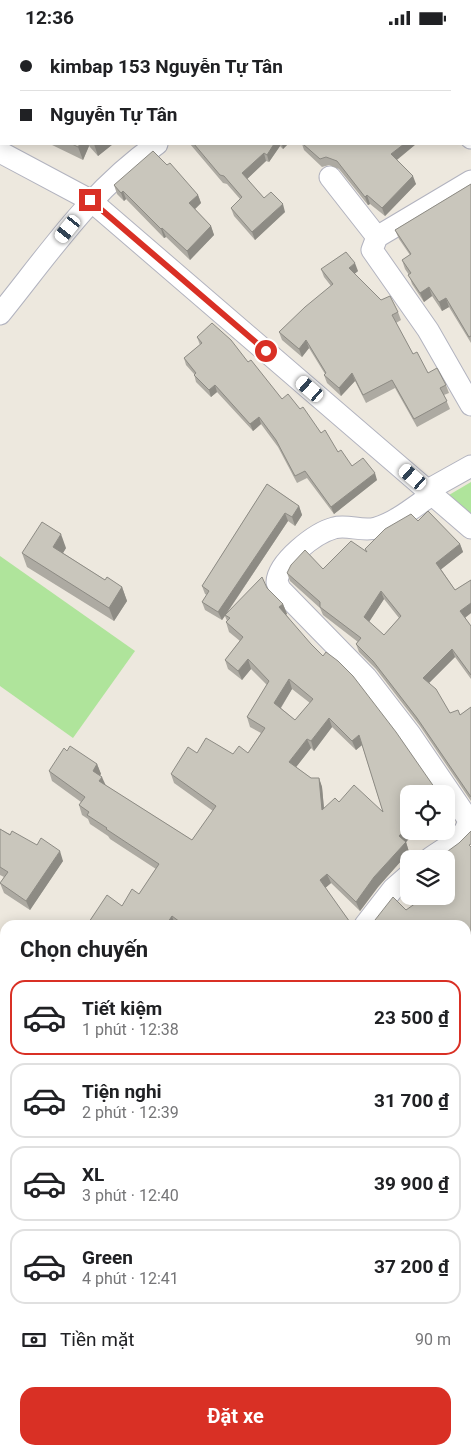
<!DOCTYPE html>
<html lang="vi">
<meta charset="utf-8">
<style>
:root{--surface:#fff;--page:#f6f6f6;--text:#202124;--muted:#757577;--line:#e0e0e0;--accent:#d93025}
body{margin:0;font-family:Roboto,sans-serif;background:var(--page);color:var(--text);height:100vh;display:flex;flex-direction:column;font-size:19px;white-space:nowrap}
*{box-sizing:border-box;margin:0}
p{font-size:16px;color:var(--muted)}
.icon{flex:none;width:28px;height:28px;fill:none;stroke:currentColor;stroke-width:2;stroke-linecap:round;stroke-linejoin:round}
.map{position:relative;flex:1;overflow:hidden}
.drawer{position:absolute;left:0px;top:885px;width:471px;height:535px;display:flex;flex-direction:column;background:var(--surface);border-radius:15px 15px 0 0;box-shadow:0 2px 12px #0003}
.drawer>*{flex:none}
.banner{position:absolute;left:0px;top:0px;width:471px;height:110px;box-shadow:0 2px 12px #0003;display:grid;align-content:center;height:110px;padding:0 20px;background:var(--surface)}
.buttons{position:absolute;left:400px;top:750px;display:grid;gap:10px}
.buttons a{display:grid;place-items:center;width:55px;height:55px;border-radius:10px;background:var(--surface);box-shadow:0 2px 12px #0003;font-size:25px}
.end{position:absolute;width:22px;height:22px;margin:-11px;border:6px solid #d93025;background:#fff;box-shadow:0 0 0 2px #fff}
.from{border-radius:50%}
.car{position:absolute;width:15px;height:30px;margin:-15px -8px;border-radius:6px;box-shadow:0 0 4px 1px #0007;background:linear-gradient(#fff 24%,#345 0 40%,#fff 0 76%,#345 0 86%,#fff 0)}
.banner b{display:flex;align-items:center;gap:18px;height:48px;font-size:19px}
.banner b+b{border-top:1px solid var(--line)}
.banner i{width:12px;height:12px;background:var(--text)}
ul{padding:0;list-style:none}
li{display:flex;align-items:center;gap:15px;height:75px;margin:0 10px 8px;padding:0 10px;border:2px solid var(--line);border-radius:15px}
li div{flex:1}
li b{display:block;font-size:19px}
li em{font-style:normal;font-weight:700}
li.on{border-color:var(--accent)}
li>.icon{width:45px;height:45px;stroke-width:1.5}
h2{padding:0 20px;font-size:22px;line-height:60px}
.pay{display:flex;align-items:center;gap:12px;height:55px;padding:0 20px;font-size:19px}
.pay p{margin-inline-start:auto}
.action{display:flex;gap:10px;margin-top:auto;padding:10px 20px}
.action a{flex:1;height:58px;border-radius:15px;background:var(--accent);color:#fff;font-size:20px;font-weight:700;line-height:58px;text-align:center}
.status{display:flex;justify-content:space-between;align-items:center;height:35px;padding:0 25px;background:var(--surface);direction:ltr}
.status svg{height:14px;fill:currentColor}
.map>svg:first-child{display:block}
</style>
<div class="status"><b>12:36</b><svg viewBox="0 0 49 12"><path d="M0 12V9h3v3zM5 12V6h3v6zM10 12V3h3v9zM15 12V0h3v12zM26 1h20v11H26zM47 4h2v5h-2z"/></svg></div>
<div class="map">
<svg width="471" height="1420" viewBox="0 0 471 1420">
<rect width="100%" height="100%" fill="#ede8de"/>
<!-- green -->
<g fill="#afe49b">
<polygon points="471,447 471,480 449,460"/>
<polygon points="0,521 135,616 73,703 0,651"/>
</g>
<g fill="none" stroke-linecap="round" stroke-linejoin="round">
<!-- minor casing -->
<g stroke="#b2b3bf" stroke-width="23">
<g id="minor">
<polyline points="384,0 385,1"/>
<polyline points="312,1 314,0"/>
<polyline points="470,102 471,103"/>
<polyline points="0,117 90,165 471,493"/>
<polyline points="330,142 377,202"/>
<polyline points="471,146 377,202 372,215 428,295 471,370"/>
<path d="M0,279C50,217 91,155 157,109"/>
<polyline points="428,455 471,431"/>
<path d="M429,824C442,814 469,802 468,784L410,699L366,642L280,554L277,547C278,527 315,498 334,493C347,489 362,497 376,493C397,487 415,471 433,459"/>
<polyline points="365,890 393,854 409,840"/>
<polyline points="466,1166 471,1158"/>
</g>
</g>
<!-- major casing -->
<g stroke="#c8c8c8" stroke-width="29">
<g id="major">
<polyline points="0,937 5,941"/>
<polyline points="0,973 5,976"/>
<polyline points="466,1232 471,1235"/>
<polyline points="466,1274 471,1277"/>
</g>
</g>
<!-- minor -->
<use href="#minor" stroke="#fff" stroke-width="21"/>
<!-- major -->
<use href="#major" stroke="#f1d85f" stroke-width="28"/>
</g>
<!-- wall -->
<g fill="#adaaa2" fill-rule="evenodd">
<polygon points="270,0 283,0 280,1 271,1"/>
<polygon points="1,39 1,85 0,83 0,41"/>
<polygon points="50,109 113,109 98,121 89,111 83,125"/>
<polygon points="190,109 288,109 283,114 280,111 269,127 266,126 247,144 264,163 285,177 255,205 234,181 231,173 240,164 227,149 223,148"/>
<polygon points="302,109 416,109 397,125 416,149 385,181 370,169 368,170 339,134 329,130 322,132 304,115"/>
<polygon points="167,130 198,160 201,168 195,174 211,191 214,200 190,225 166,202 164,203 126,164 124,166 117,159 114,150"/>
<polygon points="471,149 471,308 449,272 442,276 432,261 424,267 412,249 409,240 405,234 402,225 410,220 399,204 395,195"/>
<polygon points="321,234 358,236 354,239 381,265 398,277 401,285 396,288 413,319 428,338 446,350 449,358 444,360 450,374 417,392 395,353 366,368 355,346 341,361 327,348 324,340 325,339 309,313 302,322 282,305 279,297 331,251 324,242"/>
<polygon points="197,302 248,327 282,364 300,374 338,417 352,431 377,445 334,479 307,443 297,448 278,412 261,389 253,396 217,357 211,362 196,347 194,339 186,330 184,323 200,310"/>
<path d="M267,449L299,471L302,480L295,491L288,486L227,578L267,553L283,569L287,579H286L409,759V796H415L406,807L409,817L378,852L360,876L331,848L325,853L352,890H87L122,871L139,859L156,834L110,804L108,801L90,789L88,784L82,780L79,770L81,767L52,746L49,736L67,716L97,729L101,739L100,740L105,750L192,805L213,776L174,748L171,739L197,718L233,719L248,718L261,698L250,692L247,682L267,650L251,634L242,645L228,634L225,625L240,606L229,597L226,587L227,586L225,581L222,585L205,575L202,567L207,560L205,559L202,551ZM292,654L310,668L295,685L281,673ZM332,692L356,715L362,710L383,777L339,767L324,773L322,752L319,743H311L296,732L311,713L314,716Z"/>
<path d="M418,486L460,509L463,517L441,534L455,555L471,545V578L465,583L471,591V644L455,622L429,648L450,678L460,680L471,672V766L420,691L376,634L359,617L356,609L358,607L323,580L320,573L290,546L287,538L323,534L365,516ZM384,564L399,583L384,600L369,587Z"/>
<polygon points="66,513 63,518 105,545 122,552 127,566 114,586 27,532 22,518"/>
<polygon points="0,794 63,826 30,875 4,858 0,848 4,842 0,840"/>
<polygon points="471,954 471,1146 466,1148 466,961"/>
<polygon points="0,1021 5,1024 5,1230 0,1226"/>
<polygon points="471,1164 471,1214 466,1211 466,1168 468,1168"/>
<polygon points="466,1334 471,1337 471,1411 466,1408"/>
</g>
<!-- shaded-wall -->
<g fill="#8d8b84">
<polygon points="80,109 88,109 89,111 83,125 78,112"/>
<polygon points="94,109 113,109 98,121"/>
<polygon points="274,109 280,109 280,111 269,127 267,120"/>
<polygon points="282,109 288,109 283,114"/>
<polygon points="404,109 416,109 394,127 391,119"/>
<polygon points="264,118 266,126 245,146 242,138"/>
<polygon points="413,141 416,149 385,181 382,173"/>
<polygon points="123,156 126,164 124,166 121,158"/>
<polygon points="198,160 201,168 192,177 189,168"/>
<polygon points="367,160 370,169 368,170 365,162"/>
<polygon points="283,169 285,177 255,205 252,197"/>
<polygon points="211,191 214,200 190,225 187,216"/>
<polygon points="162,193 166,202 164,203 161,194"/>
<polygon points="355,228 358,236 352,241 349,233"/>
<polygon points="429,252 432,261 424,267 420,258"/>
<polygon points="446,263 449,272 442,276 439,267"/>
<polygon points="306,305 309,313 302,322 299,314"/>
<polygon points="352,338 355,346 341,361 339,353"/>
<polygon points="215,350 217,357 211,362 209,355"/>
<polygon points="259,382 261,389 253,396 250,389"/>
<polygon points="375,438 377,445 334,479 331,472"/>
<polygon points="299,471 302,480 295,491 292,482"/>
<polygon points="285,478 288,486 222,585 218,577"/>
<polygon points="61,499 66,513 58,526 53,512"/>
<polygon points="460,509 463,517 439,536 436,528"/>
<polygon points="122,552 127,566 114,586 109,573"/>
<polygon points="381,556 384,564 367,590 364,582"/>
<polygon points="471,568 471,578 463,584 460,576"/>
<polygon points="283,569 287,579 283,582 279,572"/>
<polygon points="452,614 455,622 426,651 423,643"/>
<polygon points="248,624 251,634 242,645 238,636"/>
<polygon points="289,644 292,654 278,677 274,668"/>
<polygon points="329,683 332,692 314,716 311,706"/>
<polygon points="359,700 362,710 356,715 352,706"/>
<polygon points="307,704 311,713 293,736 289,727"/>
<polygon points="97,729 101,739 96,745 93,736"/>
<polygon points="102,742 106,751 99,746"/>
<polygon points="319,743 322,752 325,785 322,775"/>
<polygon points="446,771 449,779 446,782"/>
<polygon points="409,790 409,796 415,796 403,811 399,801"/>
<polygon points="406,807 409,817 378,852 360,876 356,867 374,842"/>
<polygon points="60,816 63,826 30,875 26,866"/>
<polygon points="327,839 331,848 323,855 320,845"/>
<polygon points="172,881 175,890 166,890"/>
<polygon points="471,898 471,908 466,911 466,901"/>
<polygon points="5,1355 5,1372 0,1376 0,1359"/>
<polygon points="471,1390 471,1408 467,1396"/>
<polygon points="84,1415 95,1415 90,1420 79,1420"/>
</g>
<!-- building -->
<g fill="#c9c6bc" stroke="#8d8b84" fill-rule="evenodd">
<polygon points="155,0 233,0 234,1 153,1"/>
<polygon points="320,0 337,0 338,1 318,1"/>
<polygon points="1,39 1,75 0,74 0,41"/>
<polygon points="72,109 80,109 78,112"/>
<polygon points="194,109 274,109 267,120 264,118 242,138 264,163 271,157 283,169 252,197 231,173 242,162 224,141 220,140"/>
<polygon points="303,109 404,109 391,119 413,141 382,173 367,160 365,162 337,126 326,122 320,124"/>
<polygon points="153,116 167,130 170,128 198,160 189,168 211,191 187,216 162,193 161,194 123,156 121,158 114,150"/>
<polygon points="471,149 471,301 469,302 446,263 439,267 429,252 420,258 408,240 411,238 402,225 411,219 395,195"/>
<polygon points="346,217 355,228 349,233 381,265 390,261 398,277 392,280 413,319 417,317 428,338 437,333 446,350 440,353 447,366 414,384 392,345 363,360 352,338 339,353 324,340 326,338 306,305 299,314 279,297 305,272 333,249 321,234"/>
<polygon points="212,288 231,305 248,327 251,325 282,364 288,359 300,374 303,372 321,398 325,395 338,417 341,415 352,431 363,423 375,438 331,472 305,436 295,441 276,405 259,382 250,389 215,350 209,355 194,340 196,338 184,323 202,308 197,302"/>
<polygon points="267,449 299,471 292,482 285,478 218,577 202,567 209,556 202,551"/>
<path d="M428,476L460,509L436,528L455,555L471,545V568L460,576L471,591V640L452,614L423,643L436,654L450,678L458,675L460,680L471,672V762L417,683L373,626L356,609L361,603L320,572V567L287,538L291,530L305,515L323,534L351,506L367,517L365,514L385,494L411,479L418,486ZM381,556L401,581L384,600L364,582Z"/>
<polygon points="42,487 61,499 53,512 105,545 107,542 122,552 109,573 22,518"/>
<path d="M262,542L267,553L283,569L279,572L311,609L323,621L326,617L338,626L353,641L396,697L439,759H409V790L399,801L406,807L374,842L356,867L327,839L320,845L352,890H184L172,881L166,890H87L107,860L122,871L132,854L139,859L159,829L106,794L107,793L87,780L89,777L79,770L85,762L49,736L64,713L67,716L70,711L97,729L93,736L102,742L99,746L192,805L216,771L171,739L188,712L197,718L206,703L233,719L239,711L248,718L265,693L247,682L269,646L248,624L238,636L225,625L243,602L226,587L230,583L225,580ZM289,644L313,664L295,685L274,668ZM329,683L352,706L359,700L383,777L354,750L339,767L335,763L322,775L319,743H311L289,727L307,704L311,706Z"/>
<polygon points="0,794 10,800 12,796 37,810 41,803 60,816 26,866 0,848 8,837 0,832"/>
<polygon points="471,796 471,809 469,810 471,812 471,898 466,901 466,890 380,890 375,885 393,862 406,875 426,861 446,861 446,824 437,824 459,808"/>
<polygon points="471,954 471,1138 468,1136 466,1137 466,961"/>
<polygon points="0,1021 5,1024 5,1221 0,1217"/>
<polygon points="471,1164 471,1207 466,1204 466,1168 468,1168"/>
<polygon points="0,1311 4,1317 5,1316 5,1355 0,1359"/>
<polygon points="466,1334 471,1337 471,1390 467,1396"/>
<polygon points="3,1399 5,1401 5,1415 84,1415 79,1420 0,1420 0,1402"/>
<polygon points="344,1415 442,1415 450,1420 341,1420"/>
</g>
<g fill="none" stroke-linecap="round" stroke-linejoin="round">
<!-- route -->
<polyline stroke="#d93025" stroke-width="6" points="90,165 266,316"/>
</g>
</svg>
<div class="buttons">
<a><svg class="icon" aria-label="locate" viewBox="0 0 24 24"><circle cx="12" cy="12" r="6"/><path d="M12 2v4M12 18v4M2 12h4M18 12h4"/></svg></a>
<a><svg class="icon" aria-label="layers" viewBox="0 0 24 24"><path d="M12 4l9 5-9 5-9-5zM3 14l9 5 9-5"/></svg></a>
</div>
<i class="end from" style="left:266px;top:316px"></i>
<i class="end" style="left:90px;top:165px"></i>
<i class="car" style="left:68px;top:194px;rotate:219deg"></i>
<i class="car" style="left:310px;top:354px;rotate:311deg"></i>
<i class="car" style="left:413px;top:442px;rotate:311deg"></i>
<div class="banner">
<b><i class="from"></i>kimbap 153 Nguyễn Tự Tân</b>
<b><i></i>Nguyễn Tự Tân</b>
</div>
<section class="drawer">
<h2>Chọn chuyến</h2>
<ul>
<li class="on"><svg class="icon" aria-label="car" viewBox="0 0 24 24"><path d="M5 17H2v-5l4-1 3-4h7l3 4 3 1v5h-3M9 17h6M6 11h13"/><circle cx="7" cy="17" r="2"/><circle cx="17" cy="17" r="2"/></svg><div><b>Tiết kiệm</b><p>1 phút · 12:38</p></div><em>23 500 ₫</em></li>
<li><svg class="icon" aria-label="car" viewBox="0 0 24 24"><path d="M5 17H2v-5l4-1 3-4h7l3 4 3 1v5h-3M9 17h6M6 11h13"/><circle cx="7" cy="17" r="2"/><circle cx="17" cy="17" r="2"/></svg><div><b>Tiện nghi</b><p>2 phút · 12:39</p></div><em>31 700 ₫</em></li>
<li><svg class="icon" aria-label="car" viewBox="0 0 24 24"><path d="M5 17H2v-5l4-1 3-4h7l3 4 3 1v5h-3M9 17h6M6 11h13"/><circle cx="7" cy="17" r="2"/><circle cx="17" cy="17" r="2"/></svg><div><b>XL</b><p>3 phút · 12:40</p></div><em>39 900 ₫</em></li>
<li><svg class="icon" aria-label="car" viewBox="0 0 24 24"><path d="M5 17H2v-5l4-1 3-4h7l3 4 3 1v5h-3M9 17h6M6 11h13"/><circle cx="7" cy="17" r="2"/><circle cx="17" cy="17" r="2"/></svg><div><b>Green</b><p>4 phút · 12:41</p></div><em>37 200 ₫</em></li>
</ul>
<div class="pay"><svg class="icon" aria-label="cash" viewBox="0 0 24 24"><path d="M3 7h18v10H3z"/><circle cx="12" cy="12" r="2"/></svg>Tiền mặt<p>90 m</p></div>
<div class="action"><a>Đặt xe</a></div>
</section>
</div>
